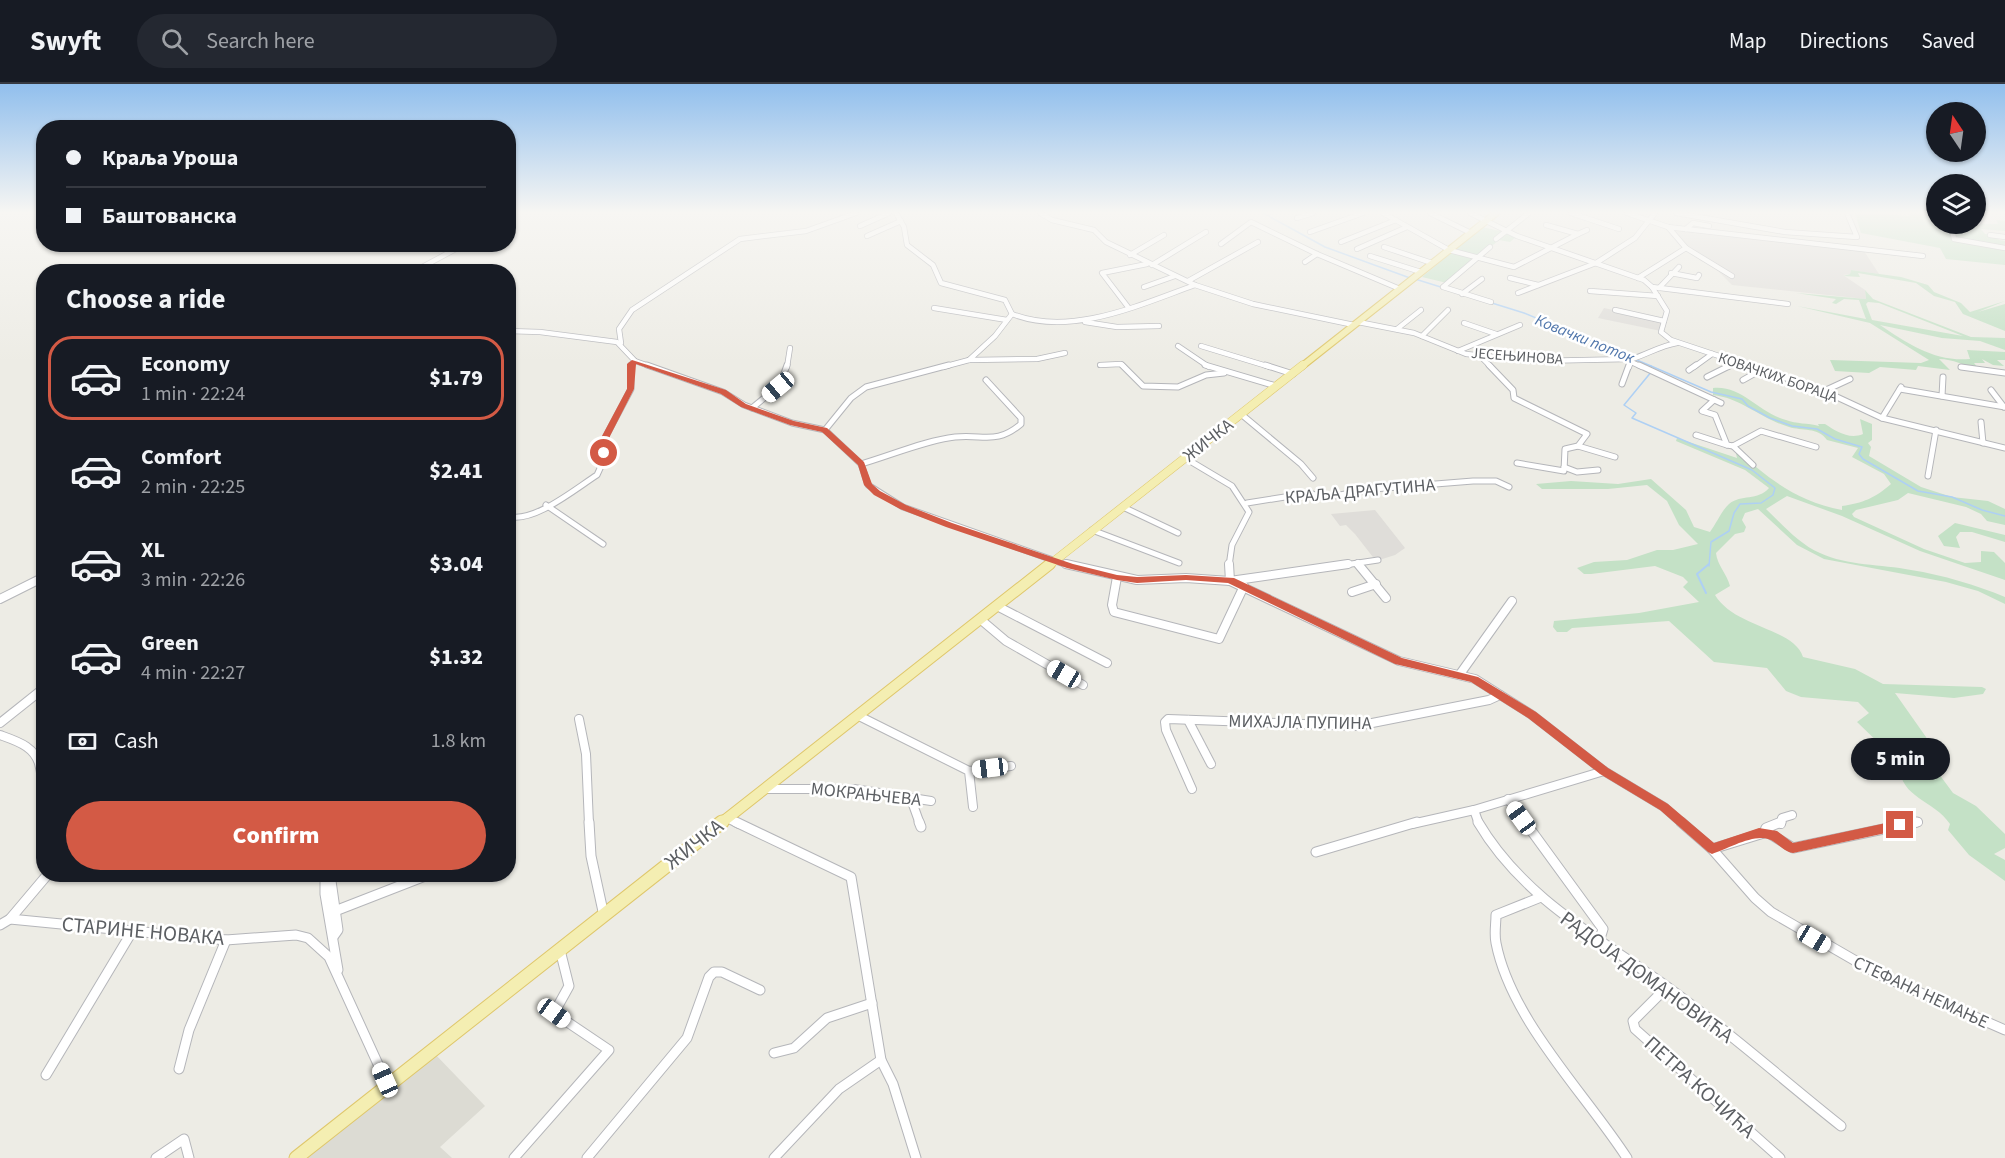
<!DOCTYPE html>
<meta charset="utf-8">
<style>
:root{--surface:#171b24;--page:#242831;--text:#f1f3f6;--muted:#9ea1a6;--line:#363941;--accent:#d35a45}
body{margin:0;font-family:"Source Sans 3",sans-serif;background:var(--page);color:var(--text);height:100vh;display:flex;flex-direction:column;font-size:22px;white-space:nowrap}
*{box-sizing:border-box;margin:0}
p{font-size:20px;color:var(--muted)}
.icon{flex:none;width:33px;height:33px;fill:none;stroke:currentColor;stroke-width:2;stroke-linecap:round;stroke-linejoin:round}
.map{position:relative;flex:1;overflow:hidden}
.drawer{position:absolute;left:36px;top:180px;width:480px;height:618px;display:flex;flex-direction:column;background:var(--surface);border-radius:24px;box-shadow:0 2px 4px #0004}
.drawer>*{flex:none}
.hud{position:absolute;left:36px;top:36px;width:480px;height:132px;border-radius:24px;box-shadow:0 2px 4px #0004;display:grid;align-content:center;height:132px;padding:0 30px;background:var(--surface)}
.needle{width:39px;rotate:347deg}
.tools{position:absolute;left:1926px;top:18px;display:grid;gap:12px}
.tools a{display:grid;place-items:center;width:60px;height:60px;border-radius:50%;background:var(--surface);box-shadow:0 2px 4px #0004;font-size:30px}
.end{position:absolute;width:27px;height:27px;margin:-14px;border:8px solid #d35a45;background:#fff;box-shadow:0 0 0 3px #fff}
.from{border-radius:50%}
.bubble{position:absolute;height:42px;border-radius:21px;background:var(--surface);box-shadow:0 2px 4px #0004;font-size:20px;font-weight:800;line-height:42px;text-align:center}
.car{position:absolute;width:18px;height:36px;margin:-18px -9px;border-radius:8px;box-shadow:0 0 4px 2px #0007;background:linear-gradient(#fff 24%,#345 0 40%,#fff 0 76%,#345 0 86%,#fff 0)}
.hud b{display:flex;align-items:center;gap:21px;height:57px;font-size:22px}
.hud b+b{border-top:2px solid var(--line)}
.hud i{width:15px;height:15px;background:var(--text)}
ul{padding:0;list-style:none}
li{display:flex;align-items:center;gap:18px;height:84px;margin:0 12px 9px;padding:0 18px;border:3px solid transparent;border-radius:24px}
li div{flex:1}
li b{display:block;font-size:22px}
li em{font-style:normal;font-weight:800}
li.current{border-color:var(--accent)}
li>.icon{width:54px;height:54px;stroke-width:1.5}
h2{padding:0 30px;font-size:27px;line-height:72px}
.pay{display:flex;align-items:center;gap:15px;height:66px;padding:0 30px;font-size:22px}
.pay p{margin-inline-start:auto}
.button{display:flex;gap:12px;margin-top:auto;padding:12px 30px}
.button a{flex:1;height:69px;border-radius:36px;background:var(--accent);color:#fff;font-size:24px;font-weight:800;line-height:69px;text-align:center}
header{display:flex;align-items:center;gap:36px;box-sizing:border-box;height:84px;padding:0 30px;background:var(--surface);border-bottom:2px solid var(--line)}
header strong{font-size:28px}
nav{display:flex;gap:33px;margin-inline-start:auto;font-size:21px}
.search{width:420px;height:54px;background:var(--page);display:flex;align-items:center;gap:15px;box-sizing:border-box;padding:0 21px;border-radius:33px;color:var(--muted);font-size:22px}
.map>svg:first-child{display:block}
</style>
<header>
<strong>Swyft</strong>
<div class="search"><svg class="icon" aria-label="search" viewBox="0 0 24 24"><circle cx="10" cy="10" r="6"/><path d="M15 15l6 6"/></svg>Search here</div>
<nav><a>Map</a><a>Directions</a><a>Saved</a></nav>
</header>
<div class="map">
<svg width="2005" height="1074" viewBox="0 0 2005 1074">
<rect width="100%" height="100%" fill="#edece5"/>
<!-- industrial -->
<g fill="#dfddd9">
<polygon points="1673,144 1864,167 1879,190 1851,186 1850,190 1843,191 1865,206 1866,215 1732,201 1711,180 1701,177 1686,164"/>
<polygon points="1604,224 1664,237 1661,247 1598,234"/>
<polygon points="1375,426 1405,464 1395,471 1376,477 1355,450 1346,441 1340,442 1331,430"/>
</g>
<!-- education -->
<polygon fill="#dcdbd3" points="432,967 485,1022 440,1063 452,1074 296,1074"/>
<!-- green -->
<g fill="#c4e1c6" fill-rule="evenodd">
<polygon points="1855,129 1910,132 1909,129 1936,129 1936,140 1998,140 1996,136 2005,137 2005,147 1981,145 1985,150 1995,151 1999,156 2005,157 2005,181 1946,175 1940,164 1861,149"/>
<polygon points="1482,143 1500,147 1504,144 1517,152 1510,158 1499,156 1447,199 1422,193"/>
<polygon points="1851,186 1901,193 1928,201 1934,208 1961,219 1970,228 2005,217 1978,228 2005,220 2005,247 1963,230 1955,218 1934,212 1916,199 1858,189 1860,193 1843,192 1850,190"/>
<path d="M1865,206L1873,215L1971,253L2005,254V266L1980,257L1942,254L1880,241C1908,260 1935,278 1970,275L1967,266L2005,268V276H1997L2004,282L1993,281L1982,275L1985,279H1974L1978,284C1963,282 1954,275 1939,275L1950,286L1918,282L1916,286L1880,283L1869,289L1835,287L1830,276L1921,279L1929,276L1870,239L1797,222L1866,235L1859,216L1844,215L1836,220L1832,219L1836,215L1796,209L1866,215ZM1868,218L1879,219L1963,252L1872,236L1866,220Z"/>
<path d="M1713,304C1742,301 1759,329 1786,336C1796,340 1808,339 1819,342L1818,340H1825C1836,347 1849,356 1863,350L1860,335L1872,340V356L1868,359L1871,363L1869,372L1921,403L1952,413L1988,417L2005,425V441L1987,437L1981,430L1966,423L1908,409L1898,416L1856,426L1852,430L1854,433L1924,465L1965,479L1981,478V467L1994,468L2005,479V496L1920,467L1842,432L1787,412L1766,425C1782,440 1799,460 1820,469C1848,482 1881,480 1911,486C1943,491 1976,501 2005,513V520L1978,507L1946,498L1824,475L1797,461L1758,425L1745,429L1742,436L1746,443L1744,448L1735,450L1716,469C1717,481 1727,490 1730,502L1715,511C1735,544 1794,544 1803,573L1855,585L1883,600L1982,603L1986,605L1983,610L1954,614L1895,609L1926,653L1939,676V690L1953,709L1976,722L2005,750V764L1994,770L2005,776V797L1969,771L1948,746L1950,740C1932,713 1893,714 1901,672L1886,666L1857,638L1869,629L1858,618L1801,613L1786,607L1767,584L1714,578L1669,537L1572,544L1567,548H1557L1553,543L1554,537L1639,529L1699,518L1683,503L1688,498L1683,493L1655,482L1591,490H1584L1577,484L1594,478L1627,476L1657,466H1673L1698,460L1679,441L1667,417L1647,401L1608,405H1542L1536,400L1571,397L1618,400L1651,395L1686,426L1694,443L1710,448C1716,440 1722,426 1729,420C1741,410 1758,417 1769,404L1745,386L1676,357L1677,354L1737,374L1735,365C1769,395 1796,417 1842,426V422C1863,419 1875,414 1891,400L1884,390L1852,373L1858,364L1827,356C1818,343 1802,347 1789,343C1761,335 1741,314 1713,311Z"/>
<polygon points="1955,439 2005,451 2005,458 1972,448 1960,448 1956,453 1960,464 1944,462 1938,452"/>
</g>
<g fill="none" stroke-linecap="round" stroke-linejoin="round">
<!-- stream-far1 -->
<g stroke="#aed0f4" stroke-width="1.5">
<polyline points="1263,129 1325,163 1410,194"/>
<polyline points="1415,195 1524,229 1651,282 1652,287 1624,321 1636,329 1632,334 1752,386 1775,404 1773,411 1761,419 1740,420 1734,429 1729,447 1711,458 1709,482"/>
<polyline points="1651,282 1711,308 1742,315 1748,322 1770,334 1792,342 1817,345 1835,355 1862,363 1859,370 1863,375 1918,407 1952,413 1982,426 2005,432"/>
</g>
<!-- stream -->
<polyline stroke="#aed0f4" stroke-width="2" points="1706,509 1697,490 1709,480"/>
<!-- minor-far3 casing -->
<g stroke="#b5b6ba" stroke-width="6">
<g id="minor-far3">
<polyline points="896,129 904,143 907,161 933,181 941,199 1005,216 1012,230"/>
<polyline points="1040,129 1052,136 1094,146 1106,158 1195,201 1253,220 1354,241"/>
<polyline points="1383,129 1449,166 1514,183 1578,150 1546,141"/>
<polyline points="1430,129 1471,149"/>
<polyline points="1470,129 1517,152 1644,196 1652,203 1667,227 1661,248 1671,256 1752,283"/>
<polyline points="1571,129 1619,145"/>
<polyline points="1627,129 1668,143 1923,172"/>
<polyline points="1676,129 1785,148 1857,153 1847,129"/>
<polyline points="1976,133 1979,138"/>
<polyline points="1297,134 1313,129"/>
<polyline points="1951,140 1954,155 2005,164"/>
<polyline points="860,142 889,129"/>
<polyline points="1668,143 1686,164 1732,192"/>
<polyline points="1686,145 1693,139 1709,142"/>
<polyline points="1310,148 1363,129"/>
<polyline points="1578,150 1587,146"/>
<polyline points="1990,151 2005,153"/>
<polyline points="867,152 901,137"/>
<polyline points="1496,155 1529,129"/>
<polyline points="1341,158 1396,136"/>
<polyline points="1221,160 1251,138 1317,170 1400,205"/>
<polyline points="1384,163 1432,179"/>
<polyline points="1490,163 1443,203 1491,218"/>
<polyline points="1357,165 1407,143"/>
<polyline points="1130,171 1164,151"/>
<polyline points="1370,172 1421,188"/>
<polyline points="1305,178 1317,170"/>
<polyline points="1152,181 1206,148"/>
<polyline points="413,188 465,160"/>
<polyline points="1671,189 1697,194 1699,191"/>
<polyline points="1510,194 1538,201"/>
<polyline points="1638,194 1686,164"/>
<polyline points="1188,197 1258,158"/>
<polyline points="1144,203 1175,192"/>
<polyline points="1652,203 1788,220"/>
<polyline points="1659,204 1679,183"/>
<polyline points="1590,207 1658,212"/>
<polyline points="1518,209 1596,179 1635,154 1655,129"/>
<polyline points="1462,210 1482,195"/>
<polyline points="1128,223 1102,189 1147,180"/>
<polyline points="934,224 1007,236"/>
<polyline points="1615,226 1664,237"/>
<path d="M1012,230C1071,253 1139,221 1195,201"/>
<polyline points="1085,238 1117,243 1159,242"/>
<path d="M1358,238L1414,249L1466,270L1536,277L1632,275C1648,270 1660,262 1677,259"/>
<polyline points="1464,239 1496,250"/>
<polyline points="1397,245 1421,226"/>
<polyline points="508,247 540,248 617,258 635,277 652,283"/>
<polyline points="1422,252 1448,226"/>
<polyline points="621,259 619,245 632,226 740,155 806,147 856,129"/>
<polyline points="1178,262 1209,283"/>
<polyline points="1201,262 1270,283"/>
<polyline points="1458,267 1520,241"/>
<polyline points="1479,271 1491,283"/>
<polyline points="969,276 1037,275 1065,269"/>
<polyline points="1627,276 1642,283"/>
<polyline points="1100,281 1121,280 1124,283"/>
<polyline points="631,283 635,277"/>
<polyline points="787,283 790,264"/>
<polyline points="943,283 969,276 995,252 1012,230"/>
<polyline points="1629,283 1631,277"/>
<polyline points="1694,283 1712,270"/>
<polyline points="1728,283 1736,279"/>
</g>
</g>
<!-- minor-far2 casing -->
<g stroke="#b5b6ba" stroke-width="7">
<g id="minor-far2">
<polyline points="647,281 723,308 744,321 792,339 825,346 861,380 868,401 903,423 1070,482"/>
<polyline points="1122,281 1143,302 1178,303 1206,291 1224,289"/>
<polyline points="1205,281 1276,302"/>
<polyline points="1265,281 1293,290"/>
<polyline points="1489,281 1513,306 1514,314 1587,350 1578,362 1565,365 1564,387 1517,379"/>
<polyline points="1639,281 1721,319"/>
<polyline points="1747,281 1824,307 1882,334 2005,364"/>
<polyline points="1961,283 2005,289"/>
<polyline points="1689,286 1696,281"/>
<polyline points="1707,293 1731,281"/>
<polyline points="1743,296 1759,287"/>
<polyline points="1622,300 1629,281"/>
<polyline points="1900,305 2005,323"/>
<polyline points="1991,306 2004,323"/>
<polyline points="1824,307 1850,295"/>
<polyline points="1942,312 1943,293"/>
<polyline points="1714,316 1702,327 1715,331 1727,361 1733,362 1761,347 1816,363"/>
<polyline points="752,324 780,301 787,281"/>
<polyline points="1241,330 1301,380 1313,394"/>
<polyline points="1882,334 1901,303"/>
<polyline points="1981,338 1983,359"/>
<polyline points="825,346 851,314 866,303 949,281"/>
<polyline points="1696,351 1727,361"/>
<polyline points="1578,362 1615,373"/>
<polyline points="1733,362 1753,381"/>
<polyline points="1185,374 1232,402 1249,428 1232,461 1229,482"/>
<path d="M861,380C889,372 927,356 955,353C984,350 996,361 1021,340V334L986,296"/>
<polyline points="1564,383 1577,388 1598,386"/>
<polyline points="1928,392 1936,346"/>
<polyline points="1247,419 1310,409 1323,414 1373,405 1473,397 1496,397 1509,403"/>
<polyline points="546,421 603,460"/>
<polyline points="1123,423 1178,449"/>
<path d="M508,432C533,440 575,405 597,391L602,380L606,352L631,305V281"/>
<polyline points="1092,446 1179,479"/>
<polyline points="1338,482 1378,476"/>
</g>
</g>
<!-- minor-far1 casing -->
<g stroke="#b5b6ba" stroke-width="10">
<g id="minor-far1">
<polyline points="1066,480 1137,496 1186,494 1230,497 1399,577 1475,595 1532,631 1604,687 1664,723 1683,740"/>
<polyline points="1229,480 1230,497"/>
<polyline points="1358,480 1386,514"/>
<polyline points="1117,493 1112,521 1114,528 1219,555 1244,502"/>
<polyline points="1230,497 1348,480"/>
<polyline points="1352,508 1376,500"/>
<polyline points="0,515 44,493"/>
<polyline points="997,522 1107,579"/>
<polyline points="980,535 1006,557 1083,601"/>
<polyline points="1460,590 1512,517"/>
<polyline points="859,632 969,687 973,723"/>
<polyline points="579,635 586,670 589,740"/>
<polyline points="1188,636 1211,680"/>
<polyline points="0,639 44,604"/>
<path d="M0,651C17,657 37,663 40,684C42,691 41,696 44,703"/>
<polyline points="969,687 1011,682"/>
<polyline points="765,705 854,705 931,717"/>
<polyline points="1192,705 1166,646 1165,638 1168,635 1357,642 1489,616 1500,611"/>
<polyline points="911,715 920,740"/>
<polyline points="1508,715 1526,740"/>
<polyline points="1474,726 1479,740"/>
<polyline points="727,734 739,740"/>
<polyline points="1412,740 1474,726 1604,687"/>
<polyline points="1781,740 1782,734 1792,731"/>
<polyline points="1909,740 1918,738"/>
</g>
</g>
<!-- minor casing -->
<g stroke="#b5b6ba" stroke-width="11">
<g id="minor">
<polyline points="589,738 591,772 604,832"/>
<polyline points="736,738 851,793 881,976 893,1000 916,1074"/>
<polyline points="919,738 921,743"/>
<path d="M1478,738C1522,813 1597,853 1666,902C1726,945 1783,996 1841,1042"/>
<polyline points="1525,738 1603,845 1599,858"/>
<polyline points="1681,738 1712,765 1755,814 1771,828 1880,891 2005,946"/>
<polyline points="1764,749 1766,744 1781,738"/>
<polyline points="1712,765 1767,748 1793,764 1917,738"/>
<polyline points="1316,768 1417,738"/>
<polyline points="325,790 325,810 338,886"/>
<polyline points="330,790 338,846 333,853"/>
<path d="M1541,813L1496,831C1496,840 1494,850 1496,859C1511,936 1585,1009 1627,1074"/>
<polyline points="335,827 425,792"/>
<polyline points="10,835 226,856 296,851 308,854 329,873 388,1002"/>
<polyline points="0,841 10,835 48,790"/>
<polyline points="1667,903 1633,937 1635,945 1780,1074"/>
<polyline points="774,969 794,964 827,934 872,919"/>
<polyline points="179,985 189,946 226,856"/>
<polyline points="46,991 133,846"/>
<polyline points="156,1074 184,1055 189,1074"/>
<polyline points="514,1074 609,966 554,929 569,902 560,866"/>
<polyline points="587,1074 687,954 709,893 714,888 722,888 760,906"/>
<polyline points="774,1074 839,1005 881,976"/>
</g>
</g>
<!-- major-far3 casing -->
<g stroke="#dfc76b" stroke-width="8">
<polyline id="major-far3" points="1301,283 1496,129"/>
</g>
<!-- major-far2 casing -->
<g stroke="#dfc76b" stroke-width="9">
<polyline id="major-far2" points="1048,482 1303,281"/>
</g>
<!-- major-far1 casing -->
<g stroke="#dfc76b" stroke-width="12">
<polyline id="major-far1" points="720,740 1050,480"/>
</g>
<!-- major casing -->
<g stroke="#dfc76b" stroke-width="15">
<polyline id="major" points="296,1074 722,738"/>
</g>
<!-- minor-far3 -->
<use href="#minor-far3" stroke="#fff" stroke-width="4.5"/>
<!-- minor-far2 -->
<use href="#minor-far2" stroke="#fff" stroke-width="5"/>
<!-- minor-far1 -->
<use href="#minor-far1" stroke="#fff" stroke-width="8"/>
<!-- minor -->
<use href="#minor" stroke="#fff" stroke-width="9"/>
<!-- major-far3 -->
<use href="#major-far3" stroke="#f4eeb2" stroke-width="6"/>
<!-- major-far2 -->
<use href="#major-far2" stroke="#f4eeb2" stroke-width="8"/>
<!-- major-far1 -->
<use href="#major-far1" stroke="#f4eeb2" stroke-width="10"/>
<!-- major -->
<use href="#major" stroke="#f4eeb2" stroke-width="13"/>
</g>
<!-- sky -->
<linearGradient id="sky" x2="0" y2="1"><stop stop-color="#91bfed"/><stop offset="0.46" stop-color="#f7f6f3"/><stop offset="1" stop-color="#f7f6f3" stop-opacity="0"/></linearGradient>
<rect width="2005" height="279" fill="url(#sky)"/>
<!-- route -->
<path fill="#d35a45" d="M632,276L726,306L746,320L794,337L827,344L864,378L872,400L880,407L906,421L952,439L1073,480L1117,491L1137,493L1186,491L1234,494L1402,574L1478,593L1536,628L1608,684L1668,720L1714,759L1759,744L1777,747L1793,759L1900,736L1906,741L1900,746L1793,769C1782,767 1778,758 1768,755C1753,750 1727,765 1712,770L1708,768L1660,726L1600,690L1528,634L1471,598L1395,580L1228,499L1186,496L1137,499L1117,496L1067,484L946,443L900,425L874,411L864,401L858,381L822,348L790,341L741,323L721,310L636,280L634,305L610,352L608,369L601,371L602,352L627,305V280Z"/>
<g text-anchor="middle" stroke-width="5" stroke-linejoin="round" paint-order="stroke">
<!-- far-street labels -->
<g font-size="15" fill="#5c5f63" stroke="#fff">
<text transform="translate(1517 272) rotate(4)" y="5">ЈЕСЕЊИНОВА</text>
<text transform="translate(1778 293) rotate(19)" y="5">КОВАЧКИХ БОРАЦА</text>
</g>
<!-- far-water labels -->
<g font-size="16" font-style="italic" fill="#5177ac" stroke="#fff">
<text transform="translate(1585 254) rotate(22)" y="6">Ковачки поток</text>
</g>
<!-- street labels -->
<g font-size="18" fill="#5c5f63" stroke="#fff">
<text transform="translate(1208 356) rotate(-38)" y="6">ЖИЧКА</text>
<text transform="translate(1360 407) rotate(-5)" y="6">КРАЉА ДРАГУТИНА</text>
<text transform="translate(1300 638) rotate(1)" y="6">МИХАЈЛА ПУПИНА</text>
<text transform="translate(866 710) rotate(6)" y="6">МОКРАЊЧЕВА</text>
<text transform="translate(1921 908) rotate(25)" y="6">СТЕФАНА НЕМАЊЕ</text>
</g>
<!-- near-street labels -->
<g font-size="21" fill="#5c5f63" stroke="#fff">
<text transform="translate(694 760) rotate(-38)" y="7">ЖИЧКА</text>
<text transform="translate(143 847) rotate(5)" y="7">СТАРИНЕ НОВАКА</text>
<text transform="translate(1647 893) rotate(36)" y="7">РАДОЈА ДОМАНОВИЋА</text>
<text transform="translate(1700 1003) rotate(42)" y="7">ПЕТРА КОЧИЋА</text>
</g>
</g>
</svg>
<div class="tools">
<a><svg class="needle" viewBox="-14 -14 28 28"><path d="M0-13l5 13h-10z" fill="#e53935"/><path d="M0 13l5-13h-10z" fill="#9ea1a6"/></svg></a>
<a><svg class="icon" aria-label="layers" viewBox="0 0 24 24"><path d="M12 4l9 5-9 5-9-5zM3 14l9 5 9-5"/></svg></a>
</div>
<i class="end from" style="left:604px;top:369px"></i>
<i class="end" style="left:1900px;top:741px"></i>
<div class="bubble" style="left:1851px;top:654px;width:99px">5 min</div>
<i class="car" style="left:778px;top:303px;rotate:230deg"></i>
<i class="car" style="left:1064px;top:590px;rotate:300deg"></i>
<i class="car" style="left:990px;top:684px;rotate:263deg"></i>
<i class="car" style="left:1521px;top:734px;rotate:324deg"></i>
<i class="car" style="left:1814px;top:855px;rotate:121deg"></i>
<i class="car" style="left:554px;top:929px;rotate:126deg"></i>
<i class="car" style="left:385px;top:996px;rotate:336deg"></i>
<div class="hud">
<b><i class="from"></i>Краља Уроша</b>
<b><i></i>Баштованска</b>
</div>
<section class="drawer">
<h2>Choose a ride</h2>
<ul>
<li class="current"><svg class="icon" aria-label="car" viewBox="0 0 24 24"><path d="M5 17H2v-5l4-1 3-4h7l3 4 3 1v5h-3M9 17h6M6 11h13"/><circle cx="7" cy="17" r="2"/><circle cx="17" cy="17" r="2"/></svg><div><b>Economy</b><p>1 min · 22:24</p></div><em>$1.79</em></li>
<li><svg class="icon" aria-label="car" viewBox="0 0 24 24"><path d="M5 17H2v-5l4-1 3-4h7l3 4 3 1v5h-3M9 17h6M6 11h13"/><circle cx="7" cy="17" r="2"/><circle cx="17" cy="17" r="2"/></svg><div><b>Comfort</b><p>2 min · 22:25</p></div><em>$2.41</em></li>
<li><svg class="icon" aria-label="car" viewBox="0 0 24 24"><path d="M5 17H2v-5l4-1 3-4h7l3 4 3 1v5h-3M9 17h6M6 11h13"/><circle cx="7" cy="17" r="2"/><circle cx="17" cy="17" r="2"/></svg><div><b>XL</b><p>3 min · 22:26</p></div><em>$3.04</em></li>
<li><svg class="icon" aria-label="car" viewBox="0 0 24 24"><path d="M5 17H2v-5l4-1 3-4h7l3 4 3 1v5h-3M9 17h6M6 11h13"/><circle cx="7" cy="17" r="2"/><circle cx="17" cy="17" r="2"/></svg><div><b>Green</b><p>4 min · 22:27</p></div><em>$1.32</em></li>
</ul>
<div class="pay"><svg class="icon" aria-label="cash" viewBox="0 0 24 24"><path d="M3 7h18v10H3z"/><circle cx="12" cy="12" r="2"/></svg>Cash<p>1.8 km</p></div>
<div class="button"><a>Confirm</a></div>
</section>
</div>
